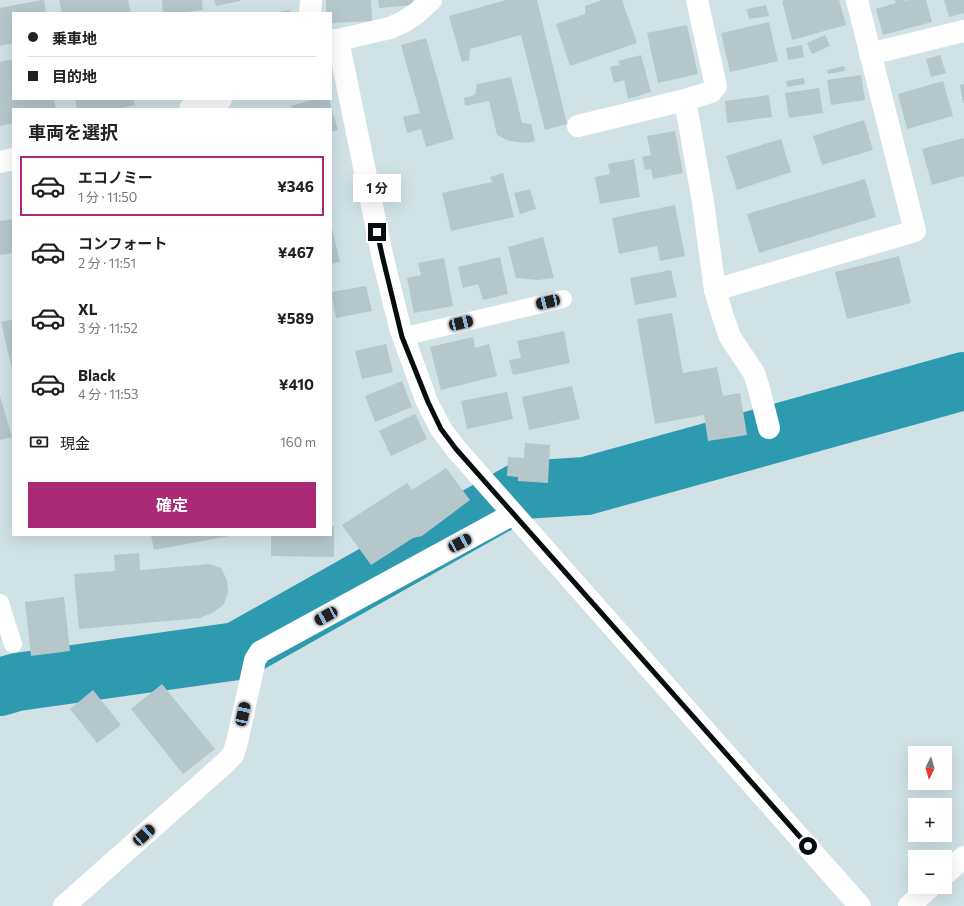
<!DOCTYPE html>
<html lang="ja">
<meta charset="utf-8">
<style>
:root{--surface:#fff;--page:#f2f2f2;--text:#222;--muted:#767676;--line:#e0e0e0;--accent:#ab2a78}
body{margin:0;font-family:Commissioner,"Noto Sans JP",sans-serif;background:var(--page);color:var(--text);height:100vh;display:flex;flex-direction:column;font-size:15px;white-space:nowrap}
*{box-sizing:border-box;margin:0}
p{font-size:13px;color:var(--muted)}
.icon{flex:none;width:22px;height:22px;fill:none;stroke:currentColor;stroke-width:2;stroke-linecap:round;stroke-linejoin:round}
.map{position:relative;flex:1;overflow:hidden}
.panel{position:absolute;left:12px;top:108px;width:320px;height:428px;display:flex;flex-direction:column;background:var(--surface);border-radius:0px;box-shadow:0 4px 16px #0002}
.panel>*{flex:none}
.guide{position:absolute;left:12px;top:12px;width:320px;height:88px;border-radius:0px;box-shadow:0 4px 16px #0002;display:grid;align-content:center;height:88px;padding:0 16px;background:var(--surface)}
.needle{width:26px;rotate:185deg}
.tools{position:absolute;left:908px;top:746px;display:grid;gap:8px}
.tools a{display:grid;place-items:center;width:44px;height:44px;border-radius:0px;background:var(--surface);box-shadow:0 4px 16px #0002;font-size:20px}
.end{position:absolute;width:18px;height:18px;margin:-9px;border:5px solid #070d0e;background:#fff;box-shadow:0 0 0 2px #fff}
.from{border-radius:50%}
.bubble{position:absolute;height:28px;border-radius:0px;background:var(--surface);box-shadow:0 4px 16px #0002;font-size:13px;font-weight:700;line-height:28px;text-align:center}
.car{position:absolute;width:12px;height:24px;margin:-12px -6px;border-radius:5px;box-shadow:0 0 3px 1px #0007;background:linear-gradient(#222 24%,#8ab4d8 0 40%,#222 0 76%,#8ab4d8 0 86%,#222 0)}
.guide b{display:flex;align-items:center;gap:14px;height:38px;font-size:15px}
.guide b+b{border-top:1px solid var(--line)}
.guide i{width:10px;height:10px;background:var(--text)}
ul{padding:0;list-style:none}
li{display:flex;align-items:center;gap:12px;height:60px;margin:0 8px 6px;padding:0 8px;border:2px solid transparent;border-radius:0px}
li div{flex:1}
li b{display:block;font-size:15px}
li em{font-style:normal;font-weight:700}
li.current{border-color:var(--accent)}
li>.icon{width:36px;height:36px;stroke-width:1.5}
h2{padding:0 16px;font-size:18px;line-height:48px}
.pay{display:flex;align-items:center;gap:10px;height:44px;padding:0 16px;font-size:15px}
.pay p{margin-inline-start:auto}
.primary-button{display:flex;gap:8px;margin-top:auto;padding:8px 16px}
.primary-button a{flex:1;height:46px;border-radius:0px;background:var(--accent);color:#fff;font-size:16px;font-weight:700;line-height:46px;text-align:center}
.map>svg:first-child{display:block}
</style>
<div class="map">
<svg width="964" height="906" viewBox="0 0 964 906">
<rect width="100%" height="100%" fill="#d0e2e6"/>
<g fill="none" stroke-linecap="round" stroke-linejoin="round">
<!-- river -->
<polyline stroke="#2d9ab0" stroke-width="58" points="0,687 17,682 237,651 523,490 586,486 964,381"/>
</g>
<!-- building -->
<g fill="#b5c7cb">
<polygon points="41,0 44,0 46,13 13,13 13,43 0,46 0,8"/>
<polygon points="59,0 128,0 131,13 62,13"/>
<polygon points="162,0 202,0 203,10 178,13 163,13"/>
<polygon points="214,0 240,0 240,1 216,6"/>
<polygon points="326,0 371,0 372,21 331,23 331,13 326,13"/>
<polygon points="378,0 413,0 414,5 379,8"/>
<polygon points="506,0 537,0 567,124 545,130 521,35 470,49 469,60 462,62 449,16"/>
<polygon points="602,0 622,0 637,43 570,66 556,24 585,14 585,6"/>
<polygon points="785,0 839,0 846,25 792,40 782,1"/>
<polygon points="895,0 905,0 905,1 909,0 926,0 932,22 883,35 876,9 896,3"/>
<polygon points="944,0 964,0 964,13 949,17"/>
<polygon points="766,5 769,16 749,19 747,9"/>
<polygon points="290,10 291,13 279,13 279,12"/>
<polygon points="769,22 778,61 730,72 721,33"/>
<polygon points="687,25 698,74 658,83 647,33"/>
<polygon points="825,35 830,46 812,54 807,43"/>
<polygon points="426,38 454,139 426,147 421,129 407,133 403,117 420,113 401,45"/>
<polygon points="802,45 804,57 788,60 786,48"/>
<polygon points="641,55 651,92 628,99 624,80 614,83 610,67 620,65 618,61"/>
<polygon points="940,55 946,73 931,77 926,59"/>
<polygon points="13,59 13,99 54,99 56,109 13,109 13,123 0,126 0,62"/>
<polygon points="844,66 845,71 828,74 827,70"/>
<polygon points="861,75 865,100 831,105 827,80"/>
<polygon points="511,77 522,123 531,124 535,141 526,143 509,141 497,135 489,101 465,106 464,98 475,95 477,84"/>
<polygon points="804,78 805,84 787,87 786,81"/>
<polygon points="943,81 953,116 907,129 898,94"/>
<polygon points="964,84 964,103 963,103 960,85"/>
<polygon points="819,88 823,113 789,118 785,93"/>
<polygon points="769,95 772,117 727,123 725,101"/>
<polygon points="75,99 133,99 135,105 117,109 77,109"/>
<polygon points="316,99 329,99 338,130 331,132 331,109 292,109 291,106"/>
<polygon points="864,120 873,150 822,165 813,136"/>
<polygon points="675,131 683,173 653,179 651,169 645,170 642,157 651,155 647,136"/>
<polygon points="964,138 964,176 932,185 922,149"/>
<polygon points="781,139 791,172 737,190 726,156"/>
<polygon points="634,159 640,197 600,204 595,177 610,174 608,164"/>
<polygon points="503,173 514,217 451,231 442,193 492,182 490,177"/>
<polygon points="865,179 876,217 759,253 747,214"/>
<polygon points="530,189 536,209 520,214 514,193"/>
<polygon points="675,205 685,256 660,261 657,246 619,254 612,218"/>
<polygon points="13,219 13,253 0,255 0,221"/>
<polygon points="331,224 340,262 331,264"/>
<polygon points="543,237 554,278 538,280 516,278 508,247"/>
<polygon points="899,256 911,303 847,319 835,272"/>
<polygon points="500,257 508,294 483,300 478,284 463,288 458,267"/>
<polygon points="444,258 453,306 414,313 407,278 421,275 418,263"/>
<polygon points="671,270 677,297 635,305 630,278"/>
<polygon points="366,286 372,311 336,318 331,292"/>
<polygon points="672,313 683,373 717,367 723,396 740,393 747,435 708,441 704,415 655,424 637,319"/>
<polygon points="13,319 13,369 12,369 1,322"/>
<polygon points="564,331 570,363 513,375 509,360 521,358 517,341"/>
<polygon points="473,337 475,348 489,344 497,376 441,390 430,347"/>
<polygon points="386,344 393,372 362,379 355,351"/>
<polygon points="402,381 412,407 375,422 365,396"/>
<polygon points="572,386 580,419 529,430 522,397"/>
<polygon points="507,392 513,419 467,429 461,401"/>
<polygon points="0,396 12,437 0,440"/>
<polygon points="415,414 427,439 391,456 379,431"/>
<polygon points="525,443 550,445 548,483 518,481 518,477 507,476 508,457 524,458"/>
<polygon points="446,468 470,500 422,536 413,538 371,565 342,525 407,483 412,490"/>
<polygon points="331,526 334,526 334,557 271,556 271,535 331,535"/>
<polygon points="151,535 230,535 230,536 154,550"/>
<polygon points="139,553 140,570 210,564 221,568 227,580 228,592 224,604 214,612 200,618 79,629 74,574 115,571 114,555"/>
<polygon points="64,597 70,651 31,656 25,602"/>
<polygon points="162,684 215,749 183,774 131,709"/>
<polygon points="93,690 121,725 97,743 70,709"/>
</g>
<g fill="none" stroke-linecap="round" stroke-linejoin="round">
<!-- service -->
<g stroke="#fff" stroke-width="18">
<polyline points="402,337 563,299"/>
<polyline points="0,603 13,644"/>
</g>
<!-- minor -->
<g stroke="#fff" stroke-width="22">
<polyline points="310,13 311,0"/>
<polyline points="331,40 338,40 390,28 403,22 417,13 431,0"/>
<polyline points="338,40 383,259 400,328 427,402 441,429 456,449 860,906"/>
<polyline points="870,54 964,31"/>
<polyline points="685,100 703,202 715,290 723,317 730,337 754,373 758,385 769,428"/>
<polyline points="190,109 221,99"/>
<polyline points="578,126 685,100 711,92 716,86 697,0"/>
<polyline points="0,162 13,159"/>
<polyline points="715,290 915,231 857,0"/>
<polyline points="945,874 964,857"/>
<polyline points="64,906 225,763 233,755 237,742 255,660 260,652 513,514"/>
<polyline points="909,906 930,887"/>
</g>
</g>
<g fill="none" stroke-linecap="round" stroke-linejoin="round">
<!-- route -->
<polyline stroke="#070d0e" stroke-width="5" points="377,232 383,259 402,337 428,402 441,429 456,449 808,846"/>
</g>
</svg>
<div class="tools">
<a><svg class="needle" viewBox="-14 -14 28 28"><path d="M0-13l5 13h-10z" fill="#e53935"/><path d="M0 13l5-13h-10z" fill="#767676"/></svg></a>
<a>+</a>
<a>−</a>
</div>
<i class="end from" style="left:808px;top:846px"></i>
<i class="end" style="left:377px;top:232px"></i>
<div class="bubble" style="left:353px;top:174px;width:48px">1 分</div>
<i class="car" style="left:548px;top:302px;rotate:257deg"></i>
<i class="car" style="left:461px;top:323px;rotate:77deg"></i>
<i class="car" style="left:460px;top:543px;rotate:62deg"></i>
<i class="car" style="left:326px;top:616px;rotate:241deg"></i>
<i class="car" style="left:243px;top:714px;rotate:12deg"></i>
<i class="car" style="left:144px;top:835px;rotate:48deg"></i>
<div class="guide">
<b><i class="from"></i>乗車地</b>
<b><i></i>目的地</b>
</div>
<section class="panel">
<h2>車両を選択</h2>
<ul>
<li class="current"><svg class="icon" aria-label="car" viewBox="0 0 24 24"><path d="M5 17H2v-5l4-1 3-4h7l3 4 3 1v5h-3M9 17h6M6 11h13"/><circle cx="7" cy="17" r="2"/><circle cx="17" cy="17" r="2"/></svg><div><b>エコノミー</b><p>1 分 · 11:50</p></div><em>¥346</em></li>
<li><svg class="icon" aria-label="car" viewBox="0 0 24 24"><path d="M5 17H2v-5l4-1 3-4h7l3 4 3 1v5h-3M9 17h6M6 11h13"/><circle cx="7" cy="17" r="2"/><circle cx="17" cy="17" r="2"/></svg><div><b>コンフォート</b><p>2 分 · 11:51</p></div><em>¥467</em></li>
<li><svg class="icon" aria-label="car" viewBox="0 0 24 24"><path d="M5 17H2v-5l4-1 3-4h7l3 4 3 1v5h-3M9 17h6M6 11h13"/><circle cx="7" cy="17" r="2"/><circle cx="17" cy="17" r="2"/></svg><div><b>XL</b><p>3 分 · 11:52</p></div><em>¥589</em></li>
<li><svg class="icon" aria-label="car" viewBox="0 0 24 24"><path d="M5 17H2v-5l4-1 3-4h7l3 4 3 1v5h-3M9 17h6M6 11h13"/><circle cx="7" cy="17" r="2"/><circle cx="17" cy="17" r="2"/></svg><div><b>Black</b><p>4 分 · 11:53</p></div><em>¥410</em></li>
</ul>
<div class="pay"><svg class="icon" aria-label="cash" viewBox="0 0 24 24"><path d="M3 7h18v10H3z"/><circle cx="12" cy="12" r="2"/></svg>現金<p>160 m</p></div>
<div class="primary-button"><a>確定</a></div>
</section>
</div>
